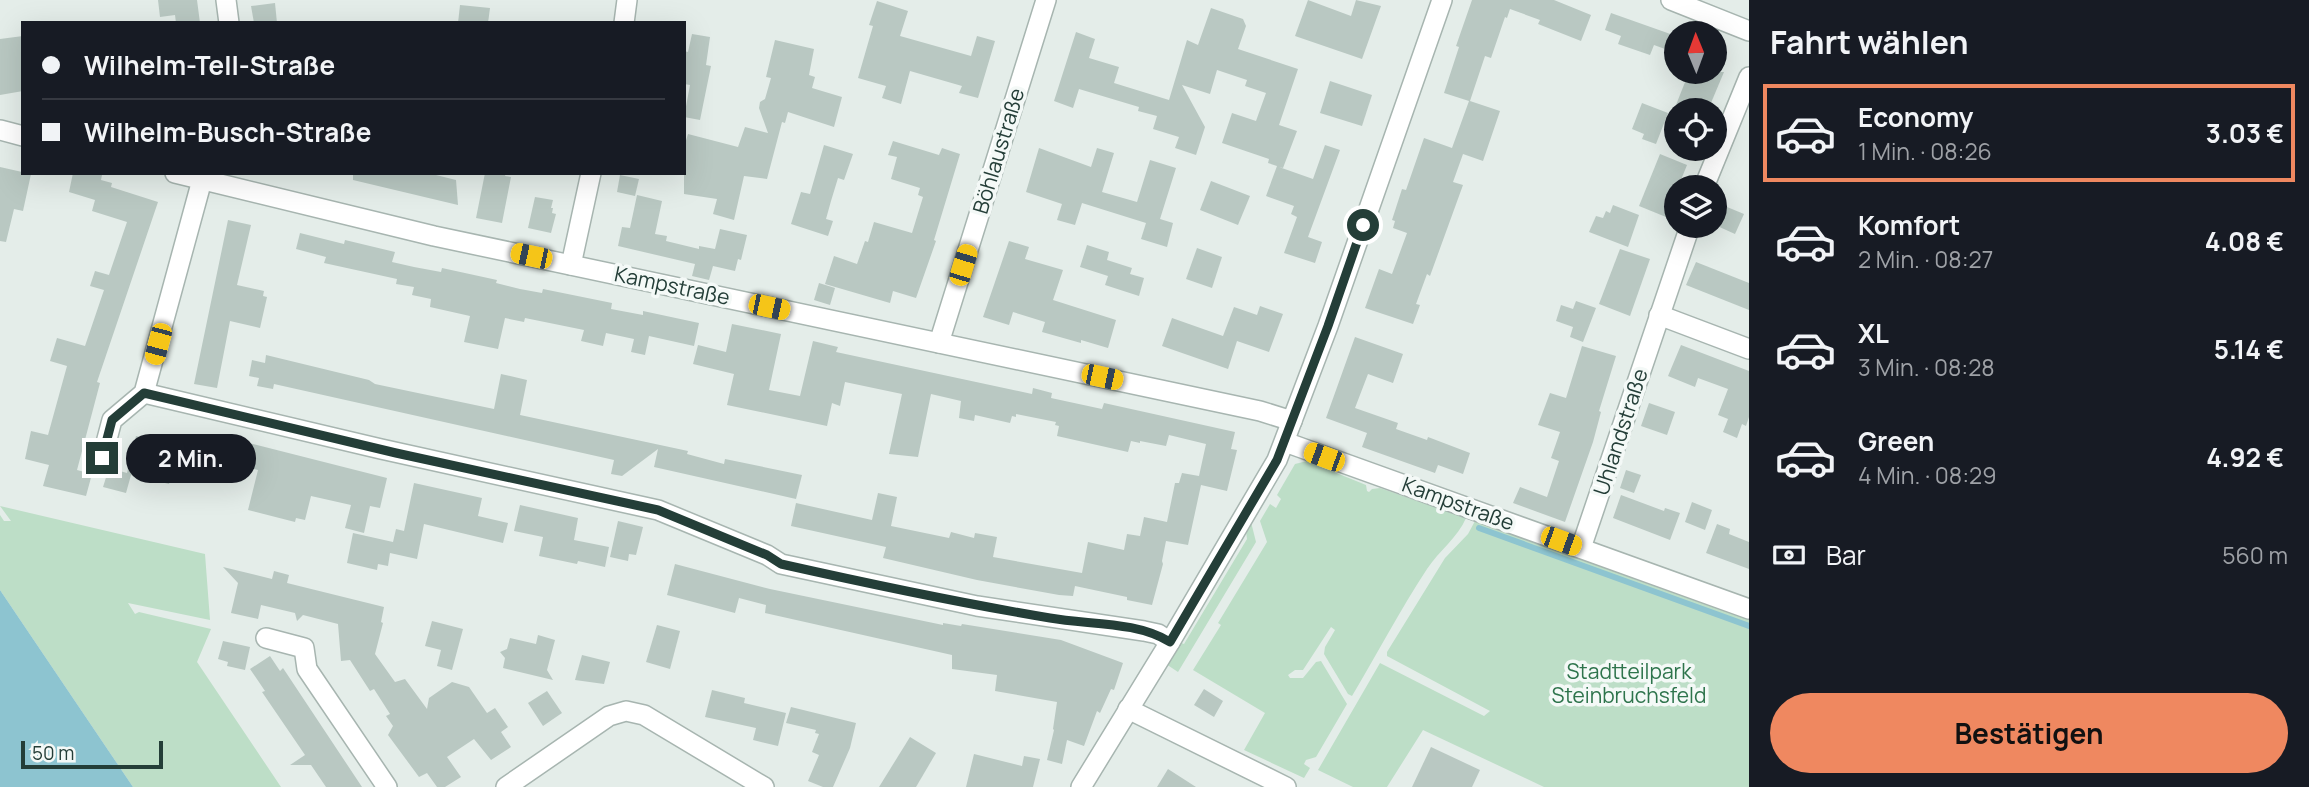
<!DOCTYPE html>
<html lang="de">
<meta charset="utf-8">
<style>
:root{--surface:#171b24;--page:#242831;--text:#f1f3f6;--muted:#9ea1a6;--line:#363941;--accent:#ef8860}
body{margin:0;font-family:Manrope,sans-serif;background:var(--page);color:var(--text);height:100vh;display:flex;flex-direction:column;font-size:26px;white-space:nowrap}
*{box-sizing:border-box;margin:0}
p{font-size:23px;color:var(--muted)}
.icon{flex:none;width:38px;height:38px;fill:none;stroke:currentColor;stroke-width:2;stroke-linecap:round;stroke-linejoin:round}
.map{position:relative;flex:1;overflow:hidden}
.sheet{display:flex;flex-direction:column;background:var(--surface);width:560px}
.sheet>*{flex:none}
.hud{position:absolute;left:21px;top:21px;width:665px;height:154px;border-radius:0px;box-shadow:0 7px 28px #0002;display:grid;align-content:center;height:154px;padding:0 21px;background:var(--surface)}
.needle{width:46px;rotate:359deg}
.fabs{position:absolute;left:1664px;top:21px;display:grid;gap:14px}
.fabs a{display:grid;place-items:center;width:63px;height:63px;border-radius:50%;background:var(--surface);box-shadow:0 7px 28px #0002;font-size:35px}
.scale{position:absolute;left:21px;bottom:18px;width:142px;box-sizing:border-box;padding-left:7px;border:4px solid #243e38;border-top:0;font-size:19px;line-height:24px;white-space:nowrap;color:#243e38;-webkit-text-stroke:5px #f4f9f7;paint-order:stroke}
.end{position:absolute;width:32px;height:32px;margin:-16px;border:9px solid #243e38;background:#fff;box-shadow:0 0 0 4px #fff}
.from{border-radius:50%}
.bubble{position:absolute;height:49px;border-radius:24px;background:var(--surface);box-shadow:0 7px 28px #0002;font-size:23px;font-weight:700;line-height:49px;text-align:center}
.car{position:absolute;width:21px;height:42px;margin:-21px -10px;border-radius:9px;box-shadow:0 0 5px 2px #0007;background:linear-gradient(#f5c518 24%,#345 0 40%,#f5c518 0 76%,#345 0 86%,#f5c518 0)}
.hud b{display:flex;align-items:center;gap:24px;height:66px;font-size:26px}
.hud b+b{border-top:2px solid var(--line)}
.hud i{width:18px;height:18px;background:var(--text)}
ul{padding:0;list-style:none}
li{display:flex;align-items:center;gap:21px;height:98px;margin:0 14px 10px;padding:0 7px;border:4px solid transparent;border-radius:0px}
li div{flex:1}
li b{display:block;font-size:26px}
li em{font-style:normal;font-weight:700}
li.on{border-color:var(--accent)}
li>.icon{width:63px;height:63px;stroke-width:1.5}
h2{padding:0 21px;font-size:32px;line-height:84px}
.pay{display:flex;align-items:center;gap:18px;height:77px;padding:0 21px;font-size:26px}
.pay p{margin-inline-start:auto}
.cta{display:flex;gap:14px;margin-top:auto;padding:14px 21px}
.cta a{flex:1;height:80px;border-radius:42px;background:var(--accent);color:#111;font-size:28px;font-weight:700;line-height:80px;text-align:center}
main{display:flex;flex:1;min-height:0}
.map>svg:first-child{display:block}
</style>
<main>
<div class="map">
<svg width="1749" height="787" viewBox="0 0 1749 787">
<rect width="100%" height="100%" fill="#e4ede9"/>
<!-- green -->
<g fill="#bddec7">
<path d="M1307,461L1366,485L1367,491L1369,492L1372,489L1380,488L1466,518C1458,537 1439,551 1427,569C1400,610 1377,654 1352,696L1348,694L1324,654L1325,647L1335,630L1331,627L1303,670H1295L1288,675L1290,678H1303L1316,662L1321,661L1347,704L1316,757L1306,760L1304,764L1310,768L1304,778L1244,750L1265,713L1193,670L1221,625L1218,623L1267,542L1260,521L1270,504L1276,508L1281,499L1277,495L1295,464Z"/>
<polygon points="0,506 205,554 210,620 128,603 135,614 139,612 211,629 197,662 281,787 133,787 0,590 0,515 4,521 11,521"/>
<polygon points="1475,521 1749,619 1749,787 1544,787 1423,730 1387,787 1353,787 1318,770 1380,663 1484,716 1490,711 1387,656 1387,652 1445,558 1468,534"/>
<polygon points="1251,522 1256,542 1178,672 1166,664 1179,642 1184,644 1247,539 1246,531"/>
</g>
<!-- water -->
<polygon fill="#8dc4d0" points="0,590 133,787 0,787"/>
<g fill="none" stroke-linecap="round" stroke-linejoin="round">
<!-- stream -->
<polyline stroke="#8dc4d0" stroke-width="6" points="1479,528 1749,626"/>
</g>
<!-- building -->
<g fill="#b9c8c2">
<polygon points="158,0 197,0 200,23 176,23 175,15 160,17"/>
<polygon points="1308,0 1351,16 1356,0 1381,6 1362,59 1295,36"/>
<polygon points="1472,0 1554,0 1591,15 1581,41 1538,24 1540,20 1510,9 1507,18 1505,17 1491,58 1485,56 1470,101 1500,111 1483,161 1463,154 1453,182 1463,185 1430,276 1427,274 1416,304 1420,305 1413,324 1365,308 1379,269 1392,274 1407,233 1393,228 1395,221 1392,220 1402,189 1406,190 1424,138 1452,148 1469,101 1444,93 1459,47 1456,46"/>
<polygon points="877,1 908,11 900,36 971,56 977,36 995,41 978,98 959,93 962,86 910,71 901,104 882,98 886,86 858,78 873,26 869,25"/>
<polygon points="275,3 277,23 254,23 251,6"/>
<polygon points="460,5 490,8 488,23 458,23"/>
<polygon points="1211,8 1243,19 1246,26 1238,49 1298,69 1279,125 1297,131 1283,168 1279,167 1313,179 1325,145 1340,150 1308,237 1322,242 1315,263 1284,253 1297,217 1291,214 1294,206 1266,196 1277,166 1268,163 1269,159 1222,143 1232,113 1256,121 1266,93 1245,86 1247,80 1217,70 1210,94 1182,85 1205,127 1196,155 1175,148 1179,137 1153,129 1157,116 1138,111 1139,107 1079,89 1073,108 1054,101 1076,32 1095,39 1089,58 1119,67 1114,83 1169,100 1187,40 1198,45"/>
<polygon points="1611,13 1676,36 1676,53 1654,45 1650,55 1618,44 1621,36 1605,30"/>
<polygon points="692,34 710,37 706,65 711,66 700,120 684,117 690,85 684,84 684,51 688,52"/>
<polygon points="23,36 23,91 0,95 0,39"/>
<polygon points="775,40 814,49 809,75 815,77 812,88 842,97 834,127 788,112 785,123 782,122 767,179 744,176 734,220 713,214 717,199 684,194 684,147 688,134 738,147 745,127 768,133 759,108 760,102 765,99 771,78 766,77"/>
<polygon points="1689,72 1724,72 1708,110 1674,110"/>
<polygon points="1330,81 1372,95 1362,126 1320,113"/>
<polygon points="1642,103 1668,113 1656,144 1642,139 1644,134 1632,129"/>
<polygon points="893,141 939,155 942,148 960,154 934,240 936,241 916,298 893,291 890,303 825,284 834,256 857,264 865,241 868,242 874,222 912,233 923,197 918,195 920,188 891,179 897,157 888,155"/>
<polygon points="824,145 853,154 844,180 838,178 831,201 826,219 833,221 828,236 791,224 801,192 810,194"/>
<polygon points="1039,148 1091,167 1097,148 1114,153 1102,192 1137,202 1150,160 1176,168 1160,219 1173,223 1167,247 1141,239 1146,223 1082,203 1075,225 1057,220 1062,204 1026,192"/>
<polygon points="1660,154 1687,165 1666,217 1639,206"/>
<polygon points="0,167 31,174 23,211 14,209 6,242 0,241"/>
<polygon points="73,173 102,175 101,180 112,183 111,187 158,202 97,382 100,383 77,470 92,474 86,496 43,486 49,465 25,459 31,431 48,435 67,366 50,361 57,338 85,346 104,290 90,286 95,271 109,275 127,222 92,211 95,200 69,192"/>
<polygon points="353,173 428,173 456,180 458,205 353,180"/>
<polygon points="485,173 506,173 505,176 511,177 502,223 476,218"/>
<polygon points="620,175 639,179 635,196 617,192"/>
<polygon points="1211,181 1250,196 1238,225 1200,210"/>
<polygon points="637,195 662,201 655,234 667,236 666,241 699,249 699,246 715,249 720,229 747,235 741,260 738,259 735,271 713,266 709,280 692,276 695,264 618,246 622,227 630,228"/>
<polygon points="535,197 553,200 551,208 553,208 552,213 556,214 551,233 528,228"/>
<polygon points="1715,202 1744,214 1735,234 1715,225"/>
<polygon points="1613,205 1639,215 1628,247 1589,232 1596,216 1603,218 1606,211 1610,213"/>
<polygon points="228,220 251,225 237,285 264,291 263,296 267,297 260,328 230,321 217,388 194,384"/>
<polygon points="300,233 344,244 345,240 395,252 392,262 414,267 441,272 442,268 497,280 496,283 520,289 542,293 543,289 612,303 611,309 643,315 643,311 699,323 694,346 649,336 645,355 631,352 634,339 606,333 603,346 581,341 584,330 525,318 524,322 505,318 498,349 464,342 470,316 430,307 431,299 412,295 414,287 396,284 397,279 324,263 326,257 296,249"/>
<polygon points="1009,241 1029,247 1025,259 1063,270 1053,300 1116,320 1108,348 1081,340 1081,343 1042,332 1045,322 1013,312 1009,325 983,317"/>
<polygon points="1087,245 1109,252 1107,260 1132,268 1130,274 1144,278 1139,296 1105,285 1108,276 1080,267"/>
<polygon points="1197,248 1222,257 1212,288 1186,279"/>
<polygon points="1620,249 1650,259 1630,316 1599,304"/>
<polygon points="1696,262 1749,283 1749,310 1686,285"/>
<polygon points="819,283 835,288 830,305 814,300"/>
<polygon points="1576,301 1596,308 1583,342 1570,337 1573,327 1556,321 1561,305 1573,309"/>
<polygon points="1260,306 1283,314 1269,352 1237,341 1228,369 1162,346 1172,318 1223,336 1234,307 1257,315"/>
<polygon points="732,324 781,334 769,390 800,396 813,341 838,347 836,352 1032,394 1033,388 1052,393 1051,398 1102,409 1104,403 1235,432 1231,449 1237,450 1227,491 1201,485 1188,545 1166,541 1162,561 1163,564 1152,605 1127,600 1127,597 1075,586 1073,596 1059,595 977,580 883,558 886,547 791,526 796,503 872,520 878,493 897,497 891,526 949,538 951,532 974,538 975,533 997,537 993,557 1082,573 1088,542 1124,550 1127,534 1140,536 1144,517 1167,522 1175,483 1179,483 1182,473 1199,476 1206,444 1169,435 1166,446 1140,441 1140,443 1131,441 1128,452 1057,436 1059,426 1055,425 1056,422 1016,414 1016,417 1012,416 1010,423 975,415 974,421 959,418 961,401 931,394 918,457 889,454 902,394 845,382 840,406 832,403 827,426 727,405 734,374 693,364 698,345 726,352"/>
<polygon points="1355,337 1403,354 1393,383 1368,374 1355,408 1398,423 1396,429 1427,440 1428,437 1470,453 1463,474 1438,465 1435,473 1362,447 1367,433 1326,418"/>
<polygon points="1681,345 1749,371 1749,417 1746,426 1742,424 1737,438 1723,432 1728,419 1718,415 1728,389 1698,378 1695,387 1668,376"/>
<polygon points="1582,346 1616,356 1599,411 1601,412 1593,442 1565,522 1513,503 1520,487 1547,497 1559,461 1551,458 1560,432 1538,425 1550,393 1566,398"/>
<polygon points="266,355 369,380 375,384 494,409 501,374 527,380 520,415 688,451 687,454 724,464 725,459 802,475 796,499 654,467 658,449 622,476 611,474 614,460 274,384 273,389 257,386 259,378 249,376 252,360 265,363"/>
<polygon points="1649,403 1675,412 1667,435 1641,426"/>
<polygon points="154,435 179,442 178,446 223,457 218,480 173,470 169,484 131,475 126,493 103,487 109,468 127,473 136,436 153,440"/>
<polygon points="237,440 387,478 380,508 370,506 364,533 345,528 351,505 311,496 305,520 296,518 295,522 248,510 258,470 231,463"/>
<polygon points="1626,470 1641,475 1634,493 1620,488"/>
<polygon points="414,483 482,498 478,516 508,523 503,543 424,524 417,559 390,553 388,566 378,564 377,570 347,563 353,533 393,542 396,529 404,531"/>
<polygon points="1621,495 1664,511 1665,508 1680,513 1670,540 1613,518"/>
<polygon points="1692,502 1712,510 1705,530 1685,522"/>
<polygon points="520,505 578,518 574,540 609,547 605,567 578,561 577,564 539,556 543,537 514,531"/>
<polygon points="618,521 643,527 636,555 629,554 628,561 610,557"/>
<polygon points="1717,524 1730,529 1729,534 1749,542 1749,569 1706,553"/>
<polygon points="675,564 770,589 943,625 943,623 961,626 962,624 1061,640 1123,663 1114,690 1111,689 1100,713 1097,711 1084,746 1067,740 1062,764 1047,760 1054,730 1053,729 1057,702 995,691 997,675 952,669 952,655 765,613 766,605 739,598 735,613 667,595"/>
<polygon points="223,567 272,579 274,571 289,575 287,583 384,607 381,622 383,623 375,654 395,682 405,679 427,709 429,698 452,682 469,687 487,713 495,708 508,727 501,732 511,747 491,760 474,739 447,757 461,777 445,787 437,787 427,773 419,777 388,735 393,726 386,716 390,714 374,689 370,691 350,660 341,661 338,624 303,615 297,621 295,613 261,605 258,619 231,613 238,583"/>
<polygon points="432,621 463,629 452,670 437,666 441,650 425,646"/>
<polygon points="657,625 680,631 670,669 646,662"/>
<polygon points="538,635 555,640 547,670 553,680 503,668 505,658 500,652 507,649 510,638 536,644"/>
<polygon points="223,641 250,647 245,670 227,666 228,662 218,659"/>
<polygon points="582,655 610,662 604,684 575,680"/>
<polygon points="270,656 280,671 283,668 362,787 326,787 311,765 290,765 305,755 262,692 265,691 250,669"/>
<polygon points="1204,689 1223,701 1214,717 1194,705"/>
<polygon points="712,690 745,698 744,703 786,713 778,746 753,740 756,728 705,717"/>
<polygon points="547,691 562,713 543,726 528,703"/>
<polygon points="791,707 856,723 850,748 833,787 823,787 808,781 819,755 812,752 819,734 815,733 816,730 786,723"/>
<polygon points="910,737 936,753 916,787 879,787"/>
<polygon points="1431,747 1480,770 1472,787 1412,787"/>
<polygon points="974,754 1022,766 1024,756 1040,759 1033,787 966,787"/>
<polygon points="1168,769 1196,787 1157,787"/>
</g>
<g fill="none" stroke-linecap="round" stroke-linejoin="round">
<!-- minor casing -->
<g stroke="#a7b5b0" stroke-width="22">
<g id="minor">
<polyline points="226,0 229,23"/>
<polyline points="1671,0 1749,31"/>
<polyline points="624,23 627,0"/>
<polyline points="0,130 23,136"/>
<polyline points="175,173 434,236 1260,411 1292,421"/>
<polyline points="1704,187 1749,77"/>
<polyline points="571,265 591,173"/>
<polyline points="1659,315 1749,349"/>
<polyline points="939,343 1046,0"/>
<polyline points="144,393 381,449 658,510 767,555 781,564 977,606 1144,631 1158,634 1170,642"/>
<polyline points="1285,442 1749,609"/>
<polyline points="102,458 112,420 144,393 202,180"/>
<polyline points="1581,548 1690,226"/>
<polyline points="266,638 304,648 307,669 387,787"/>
<polyline points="1128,709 1286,787"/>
<polyline points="506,787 609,716 626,711 644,715 764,787"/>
<polyline points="1081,787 1170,642 1277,460 1328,326 1442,0"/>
</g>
</g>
<!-- minor -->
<use href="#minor" stroke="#fff" stroke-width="19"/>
</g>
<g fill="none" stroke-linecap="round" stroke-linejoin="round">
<!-- route -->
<path stroke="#243e38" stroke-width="9" d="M102,458L112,420L144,393L396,453L658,510L767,555L781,564C870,584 960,603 1050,618C1089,625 1136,621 1170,642L1277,460L1328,326L1363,225"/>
</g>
<g text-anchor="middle" stroke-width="7" stroke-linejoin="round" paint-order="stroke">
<!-- street labels -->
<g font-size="21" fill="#243e38" stroke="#f4f9f7">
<text transform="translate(999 151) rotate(-73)" y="7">Böhlaustraße</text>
<text transform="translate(672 286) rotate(12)" y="7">Kampstraße</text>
<text transform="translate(1621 432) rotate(-72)" y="7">Uhlandstraße</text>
<text transform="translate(1458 504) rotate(20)" y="7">Kampstraße</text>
</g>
<!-- park labels -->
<g font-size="21" fill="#2e744c" stroke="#f4f9f7">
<text x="1629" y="679">Stadtteilpark<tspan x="1629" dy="24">Steinbruchsfeld</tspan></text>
</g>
</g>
</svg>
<div class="fabs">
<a><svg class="needle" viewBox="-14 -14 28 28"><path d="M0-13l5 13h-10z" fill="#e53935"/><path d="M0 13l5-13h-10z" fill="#9ea1a6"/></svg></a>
<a><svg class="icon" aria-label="locate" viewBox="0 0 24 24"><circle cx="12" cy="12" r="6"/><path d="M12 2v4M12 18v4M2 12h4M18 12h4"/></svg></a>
<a><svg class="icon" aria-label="layers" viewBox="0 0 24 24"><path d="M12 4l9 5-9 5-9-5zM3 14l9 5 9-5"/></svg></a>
</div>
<div class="scale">50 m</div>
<i class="end from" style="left:1363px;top:225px"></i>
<i class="end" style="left:102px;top:458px"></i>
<div class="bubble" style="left:126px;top:434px;width:130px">2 Min.</div>
<i class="car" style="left:531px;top:256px;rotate:282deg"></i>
<i class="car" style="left:963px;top:265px;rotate:17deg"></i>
<i class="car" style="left:769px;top:307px;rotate:102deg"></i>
<i class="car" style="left:158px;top:344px;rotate:195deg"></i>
<i class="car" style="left:1102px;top:377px;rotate:102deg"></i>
<i class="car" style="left:1324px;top:457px;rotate:290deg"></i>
<i class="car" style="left:1561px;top:541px;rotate:110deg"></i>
<div class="hud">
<b><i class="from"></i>Wilhelm-Tell-Straße</b>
<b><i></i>Wilhelm-Busch-Straße</b>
</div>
</div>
<section class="sheet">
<h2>Fahrt wählen</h2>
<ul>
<li class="on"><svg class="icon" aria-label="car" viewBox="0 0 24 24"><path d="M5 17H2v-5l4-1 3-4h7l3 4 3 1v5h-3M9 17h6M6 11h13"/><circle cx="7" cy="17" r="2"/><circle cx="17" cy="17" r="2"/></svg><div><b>Economy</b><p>1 Min. · 08:26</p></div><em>3.03 €</em></li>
<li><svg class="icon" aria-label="car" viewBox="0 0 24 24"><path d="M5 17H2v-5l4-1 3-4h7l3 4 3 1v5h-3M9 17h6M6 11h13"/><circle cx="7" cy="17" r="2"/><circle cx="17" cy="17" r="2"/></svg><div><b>Komfort</b><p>2 Min. · 08:27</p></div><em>4.08 €</em></li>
<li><svg class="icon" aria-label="car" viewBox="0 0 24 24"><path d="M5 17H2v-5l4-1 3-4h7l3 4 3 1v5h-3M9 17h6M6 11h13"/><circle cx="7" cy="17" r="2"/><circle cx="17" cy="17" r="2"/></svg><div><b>XL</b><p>3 Min. · 08:28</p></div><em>5.14 €</em></li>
<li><svg class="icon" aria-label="car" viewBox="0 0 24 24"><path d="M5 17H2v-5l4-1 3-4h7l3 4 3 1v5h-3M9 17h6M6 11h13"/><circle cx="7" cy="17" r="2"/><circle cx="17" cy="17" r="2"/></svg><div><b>Green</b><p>4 Min. · 08:29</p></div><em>4.92 €</em></li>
</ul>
<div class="pay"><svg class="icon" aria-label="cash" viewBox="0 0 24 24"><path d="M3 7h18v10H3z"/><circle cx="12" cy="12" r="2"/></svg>Bar<p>560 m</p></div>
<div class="cta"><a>Bestätigen</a></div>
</section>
</main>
